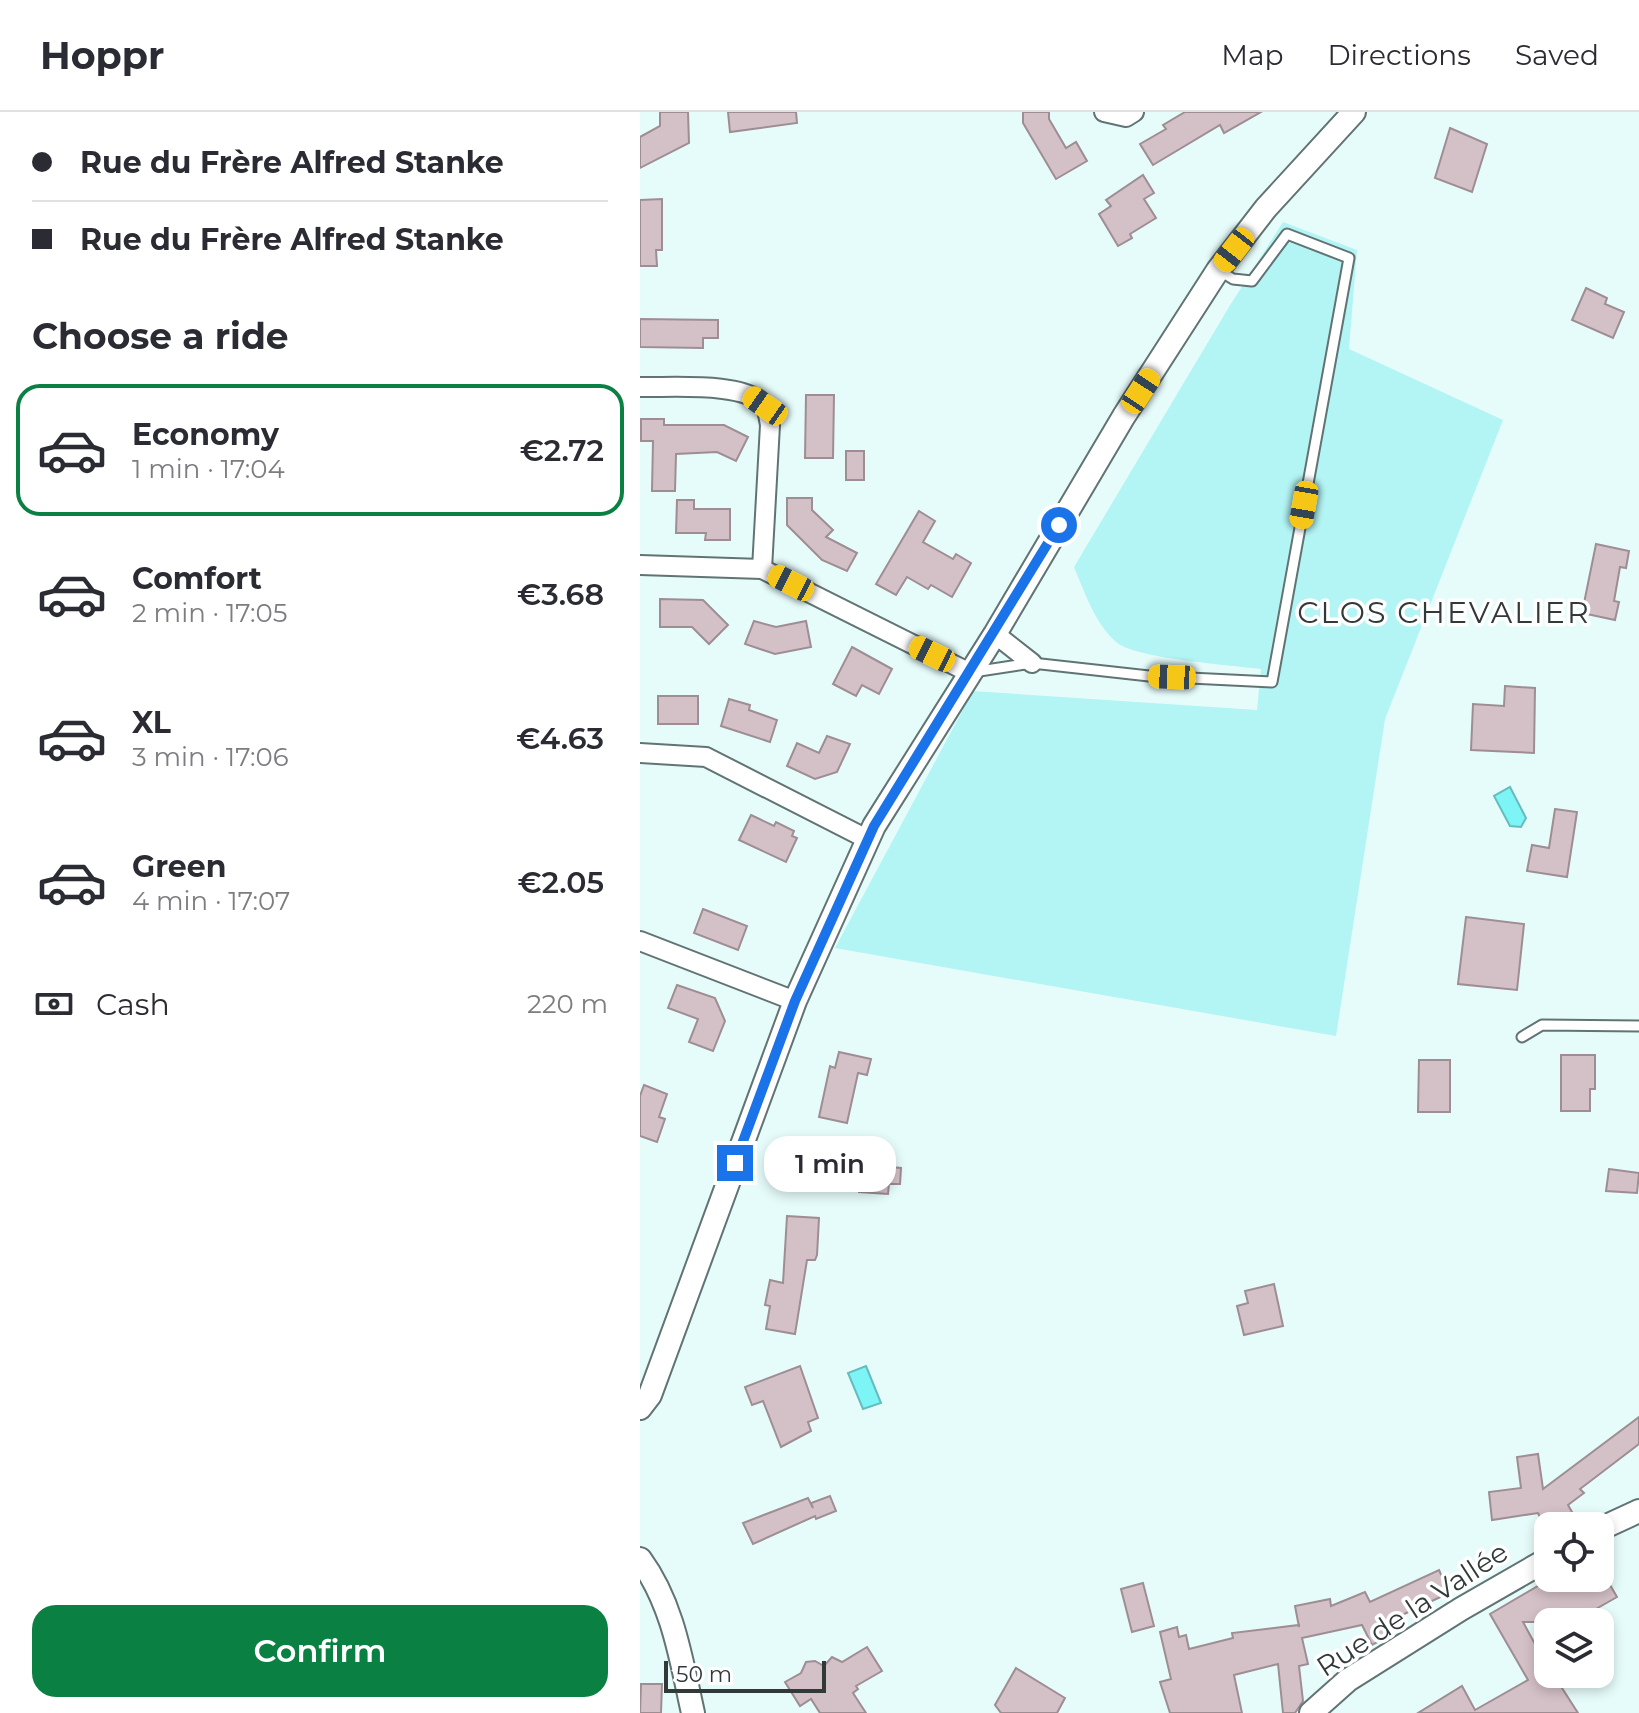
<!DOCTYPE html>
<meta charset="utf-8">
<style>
:root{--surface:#fff;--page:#f2f2f3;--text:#2b2b33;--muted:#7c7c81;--line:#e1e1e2;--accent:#0b8043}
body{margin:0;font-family:Montserrat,sans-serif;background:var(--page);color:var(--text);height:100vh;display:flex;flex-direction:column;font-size:30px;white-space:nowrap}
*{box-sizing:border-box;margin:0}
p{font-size:26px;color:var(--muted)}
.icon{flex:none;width:44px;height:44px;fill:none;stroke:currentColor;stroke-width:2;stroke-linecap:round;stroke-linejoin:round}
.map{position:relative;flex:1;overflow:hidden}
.sheet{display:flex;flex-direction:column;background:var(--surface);width:640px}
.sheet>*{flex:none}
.hud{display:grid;align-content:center;height:176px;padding:0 32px;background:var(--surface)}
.fabs{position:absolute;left:894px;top:1400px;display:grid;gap:16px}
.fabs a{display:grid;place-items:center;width:80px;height:80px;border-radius:16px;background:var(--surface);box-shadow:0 4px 12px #0003;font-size:40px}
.scale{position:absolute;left:24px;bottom:20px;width:162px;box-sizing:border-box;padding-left:8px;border:4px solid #313939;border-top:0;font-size:22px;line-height:28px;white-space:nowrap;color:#313939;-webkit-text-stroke:6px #fff;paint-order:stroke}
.end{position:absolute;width:36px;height:36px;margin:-18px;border:10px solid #1a73e8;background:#fff;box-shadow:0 0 0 4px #fff}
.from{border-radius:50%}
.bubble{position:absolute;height:56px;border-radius:24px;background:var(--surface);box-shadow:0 4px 12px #0003;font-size:26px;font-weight:600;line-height:56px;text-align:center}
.car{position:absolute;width:24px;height:48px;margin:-24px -12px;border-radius:10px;box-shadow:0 0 6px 2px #0007;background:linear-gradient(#f5c518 24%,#345 0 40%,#f5c518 0 76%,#345 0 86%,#f5c518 0)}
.hud b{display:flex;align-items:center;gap:28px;height:76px;font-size:30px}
.hud b+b{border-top:2px solid var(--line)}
.hud i{width:20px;height:20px;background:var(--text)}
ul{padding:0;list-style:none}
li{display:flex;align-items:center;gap:24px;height:132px;margin:0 16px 12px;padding:0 16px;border:4px solid transparent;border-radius:24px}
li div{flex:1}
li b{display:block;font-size:30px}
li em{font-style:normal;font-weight:600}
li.current{border-color:var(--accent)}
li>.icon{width:72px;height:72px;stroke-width:1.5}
h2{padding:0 32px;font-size:36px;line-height:96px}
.pay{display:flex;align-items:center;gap:20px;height:88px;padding:0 32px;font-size:30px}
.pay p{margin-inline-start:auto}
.button{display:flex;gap:16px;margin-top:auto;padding:16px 32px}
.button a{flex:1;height:92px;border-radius:24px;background:var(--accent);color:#fff;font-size:32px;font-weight:600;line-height:92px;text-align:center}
header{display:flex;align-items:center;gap:48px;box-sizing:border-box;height:112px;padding:0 40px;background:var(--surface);border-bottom:2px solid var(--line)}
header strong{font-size:38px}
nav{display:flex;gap:44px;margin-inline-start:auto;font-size:28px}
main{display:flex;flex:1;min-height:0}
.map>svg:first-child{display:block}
</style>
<header>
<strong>Hoppr</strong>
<nav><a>Map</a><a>Directions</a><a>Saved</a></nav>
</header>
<main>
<section class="sheet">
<div class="hud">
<b><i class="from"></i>Rue du Frère Alfred Stanke</b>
<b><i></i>Rue du Frère Alfred Stanke</b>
</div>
<h2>Choose a ride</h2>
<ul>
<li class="current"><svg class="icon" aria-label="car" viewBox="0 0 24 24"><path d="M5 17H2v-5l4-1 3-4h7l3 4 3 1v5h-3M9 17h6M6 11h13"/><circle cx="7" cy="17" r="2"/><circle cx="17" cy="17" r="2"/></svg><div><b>Economy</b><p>1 min · 17:04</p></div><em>€2.72</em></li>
<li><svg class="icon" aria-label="car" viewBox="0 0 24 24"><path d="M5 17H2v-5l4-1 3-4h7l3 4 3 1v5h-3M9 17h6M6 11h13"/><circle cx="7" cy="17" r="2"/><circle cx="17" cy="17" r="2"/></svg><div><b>Comfort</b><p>2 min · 17:05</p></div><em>€3.68</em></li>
<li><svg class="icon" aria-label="car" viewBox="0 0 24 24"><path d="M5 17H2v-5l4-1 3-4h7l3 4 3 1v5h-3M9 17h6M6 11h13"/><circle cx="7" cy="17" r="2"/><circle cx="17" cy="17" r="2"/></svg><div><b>XL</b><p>3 min · 17:06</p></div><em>€4.63</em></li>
<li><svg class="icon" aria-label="car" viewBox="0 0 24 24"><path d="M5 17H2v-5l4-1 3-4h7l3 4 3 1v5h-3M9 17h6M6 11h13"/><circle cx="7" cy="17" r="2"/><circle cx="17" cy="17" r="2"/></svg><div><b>Green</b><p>4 min · 17:07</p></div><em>€2.05</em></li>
</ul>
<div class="pay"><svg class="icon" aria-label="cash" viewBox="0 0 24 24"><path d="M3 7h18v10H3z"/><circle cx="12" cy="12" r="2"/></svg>Cash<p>220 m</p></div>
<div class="button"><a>Confirm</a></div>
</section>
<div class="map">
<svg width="999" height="1601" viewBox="0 0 999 1601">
<rect width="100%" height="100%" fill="#e6fcfb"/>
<!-- green -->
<path fill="#b3f4f4" d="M643,110L717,138L709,237L863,308L745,607L696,924L195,836L333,579L617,598L621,557C591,553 496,547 476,530C455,511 445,481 434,455L589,195Z"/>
<!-- water -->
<g fill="#7df4f5" stroke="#66bcbd" stroke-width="2">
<polygon points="870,675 886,706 881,715 870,714 854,684"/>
<polygon points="226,1254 241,1291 223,1297 208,1261"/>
</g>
<!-- building -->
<g fill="#d4c1c7" stroke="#9e8d92" stroke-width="2">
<polygon points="20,0 48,0 49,31 0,56 0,25 20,14"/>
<polygon points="88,0 156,0 157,11 90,20"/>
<polygon points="383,0 409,0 409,7 426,36 436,30 447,49 416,67 383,11"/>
<polygon points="545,0 621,0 584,21 580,13 513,53 500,32 526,17 523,13"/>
<polygon points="810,16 847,32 832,80 795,66"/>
<polygon points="503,63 514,81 504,87 516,106 490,122 492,126 478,134 459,102 471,94 466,88"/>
<polygon points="22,87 22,138 16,138 17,154 0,154 0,88"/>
<polygon points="946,176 967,186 965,192 984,200 973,226 932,208"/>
<polygon points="0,207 78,208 78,226 63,226 63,236 0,235"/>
<polygon points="166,283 194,283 193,346 165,346"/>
<polygon points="1,307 24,307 24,313 84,313 108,325 96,349 77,340 36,342 35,379 12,379 13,329 1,329"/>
<rect x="206" y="339" width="18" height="29"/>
<polygon points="147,386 172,386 172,398 193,418 186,425 217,441 207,459 182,448 147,413"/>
<polygon points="37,388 54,388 54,397 90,397 90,428 65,428 66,421 36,421"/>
<polygon points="279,399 295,409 283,430 313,447 316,442 331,451 312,485 291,473 288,477 267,465 256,483 236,472"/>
<polygon points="956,432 989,439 986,456 980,455 974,489 979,490 975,508 942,501"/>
<polygon points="20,487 63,488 88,513 69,532 52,515 20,515"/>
<polygon points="114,509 136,515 166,509 171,535 135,542 105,532"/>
<polygon points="212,535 252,557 239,582 222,573 216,584 193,572"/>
<polygon points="865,574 895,576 894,641 831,638 833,592 864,594"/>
<rect x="18" y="584" width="40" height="28"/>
<polygon points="89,587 110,593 109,598 137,608 130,630 81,614"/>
<polygon points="187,624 210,632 197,660 175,667 147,654 157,631 179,641"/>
<polygon points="915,697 937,700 927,765 887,759 892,733 909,736"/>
<polygon points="111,703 134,714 136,710 154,719 152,724 157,726 146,750 99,728"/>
<polygon points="63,797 107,814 98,838 54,821"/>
<polygon points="826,805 884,812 877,878 818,872"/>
<polygon points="37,873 75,886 85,909 73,939 49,930 58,907 28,896"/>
<polygon points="199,940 231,947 227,963 218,961 207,1011 179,1005 190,954 195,956"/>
<polygon points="921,943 955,943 955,977 950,977 950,999 921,999"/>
<polygon points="779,948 810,948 810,1000 778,1000"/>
<polygon points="4,973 27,982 19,1005 25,1007 17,1030 0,1024 0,984"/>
<polygon points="222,1039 251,1041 250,1055 261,1056 260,1072 249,1072 248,1082 219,1080"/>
<polygon points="969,1057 999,1061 997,1081 966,1079"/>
<polygon points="147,1104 179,1106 177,1143 175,1148 167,1148 155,1222 126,1217 130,1194 125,1193 130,1168 143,1171"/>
<polygon points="634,1172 643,1214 604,1223 597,1194 608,1191 605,1179"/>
<polygon points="160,1254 178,1306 168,1310 171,1319 141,1335 123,1289 112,1293 105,1275"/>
<polygon points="999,1305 999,1332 940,1377 944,1381 928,1393 940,1414 904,1414 898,1401 852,1408 849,1380 881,1376 877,1345 898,1342 903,1377"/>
<polygon points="190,1384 196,1399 176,1407 175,1404 113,1432 103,1411 168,1386 173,1396 171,1391"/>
<polygon points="799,1458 809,1481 745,1511 751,1523 732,1533 722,1513 662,1526 668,1552 659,1554 663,1589 655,1601 643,1601 638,1552 594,1563 602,1601 530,1601 520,1570 531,1567 520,1520 537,1515 539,1525 546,1523 549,1537 593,1526 592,1521 659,1513 659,1515 655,1494 690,1487 691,1494 725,1480 730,1490"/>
<polygon points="923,1466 966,1466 977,1485 933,1510 883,1510 908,1556 908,1562 913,1562 938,1601 778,1601 822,1574 835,1598 888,1568 850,1502 908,1468 908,1474"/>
<polygon points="503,1471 514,1514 492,1520 481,1477"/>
<polygon points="227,1535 242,1559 216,1574 218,1577 213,1581 226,1601 180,1601 171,1587 160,1594 145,1570 161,1561 166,1550 175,1549 184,1554 192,1545 202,1550"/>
<polygon points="376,1556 425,1586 417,1601 361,1601 355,1593"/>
<polygon points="1,1572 22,1572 21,1601 0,1601"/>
</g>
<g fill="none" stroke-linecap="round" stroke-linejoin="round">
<!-- service casing -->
<g stroke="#617373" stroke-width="13">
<g id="service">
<polyline points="333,560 392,551 509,564 632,570 709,146 647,122 612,169 593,167 578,158"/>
<polyline points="882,925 902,913 999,914"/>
</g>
</g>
<!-- minor casing -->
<g stroke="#617373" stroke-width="22">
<g id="minor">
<polyline points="464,0 486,5 494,0"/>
<path d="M0,275C29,276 107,269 125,294C128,299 129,308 130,313L122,457"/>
<polyline points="0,453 122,457 330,561"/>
<polyline points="355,522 392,551"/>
<polyline points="0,641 66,645 227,727"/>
<polyline points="0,829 155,889"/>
</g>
</g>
<!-- tertiary casing -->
<g stroke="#617373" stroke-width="26">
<g id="tertiary">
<polyline points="0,1296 10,1283 155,889 234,714 355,522 484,304 578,158 626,96 714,0"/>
<polyline points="960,1417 999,1399"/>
<path d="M0,1447C33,1492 41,1547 53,1601"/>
<polyline points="671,1601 708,1568 821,1497 908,1447"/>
</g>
</g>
<!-- service -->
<use href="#service" stroke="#fff" stroke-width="9"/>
<!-- minor -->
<use href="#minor" stroke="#fff" stroke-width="18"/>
<!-- tertiary -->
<use href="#tertiary" stroke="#fff" stroke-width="22"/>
</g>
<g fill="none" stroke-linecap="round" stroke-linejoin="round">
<!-- route -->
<polyline stroke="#1a73e8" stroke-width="10" points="95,1051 155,889 234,714 419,413"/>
</g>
<g text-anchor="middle" stroke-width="7" stroke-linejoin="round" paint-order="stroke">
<!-- street labels -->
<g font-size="28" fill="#313939" stroke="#fff">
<text transform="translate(772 1497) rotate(-33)" y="10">Rue de la Vallée</text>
</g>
<!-- neighbourhood labels -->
<g font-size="30" letter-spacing="2" fill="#313939" stroke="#fff">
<text x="804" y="511">CLOS CHEVALIER</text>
</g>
</g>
</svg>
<div class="fabs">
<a><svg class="icon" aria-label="locate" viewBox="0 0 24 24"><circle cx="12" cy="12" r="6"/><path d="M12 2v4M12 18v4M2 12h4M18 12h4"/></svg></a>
<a><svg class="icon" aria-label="layers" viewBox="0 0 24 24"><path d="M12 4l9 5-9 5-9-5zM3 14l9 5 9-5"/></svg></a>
</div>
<div class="scale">50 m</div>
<i class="end from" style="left:419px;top:413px"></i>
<i class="end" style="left:95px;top:1051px"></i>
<div class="bubble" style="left:124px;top:1024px;width:132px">1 min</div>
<i class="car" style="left:594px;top:138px;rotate:218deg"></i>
<i class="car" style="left:501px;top:279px;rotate:33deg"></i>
<i class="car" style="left:125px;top:294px;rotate:305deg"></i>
<i class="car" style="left:664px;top:393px;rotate:190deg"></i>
<i class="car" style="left:151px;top:471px;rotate:297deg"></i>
<i class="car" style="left:292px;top:542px;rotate:296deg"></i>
<i class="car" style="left:532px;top:565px;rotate:272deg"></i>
</div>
</main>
